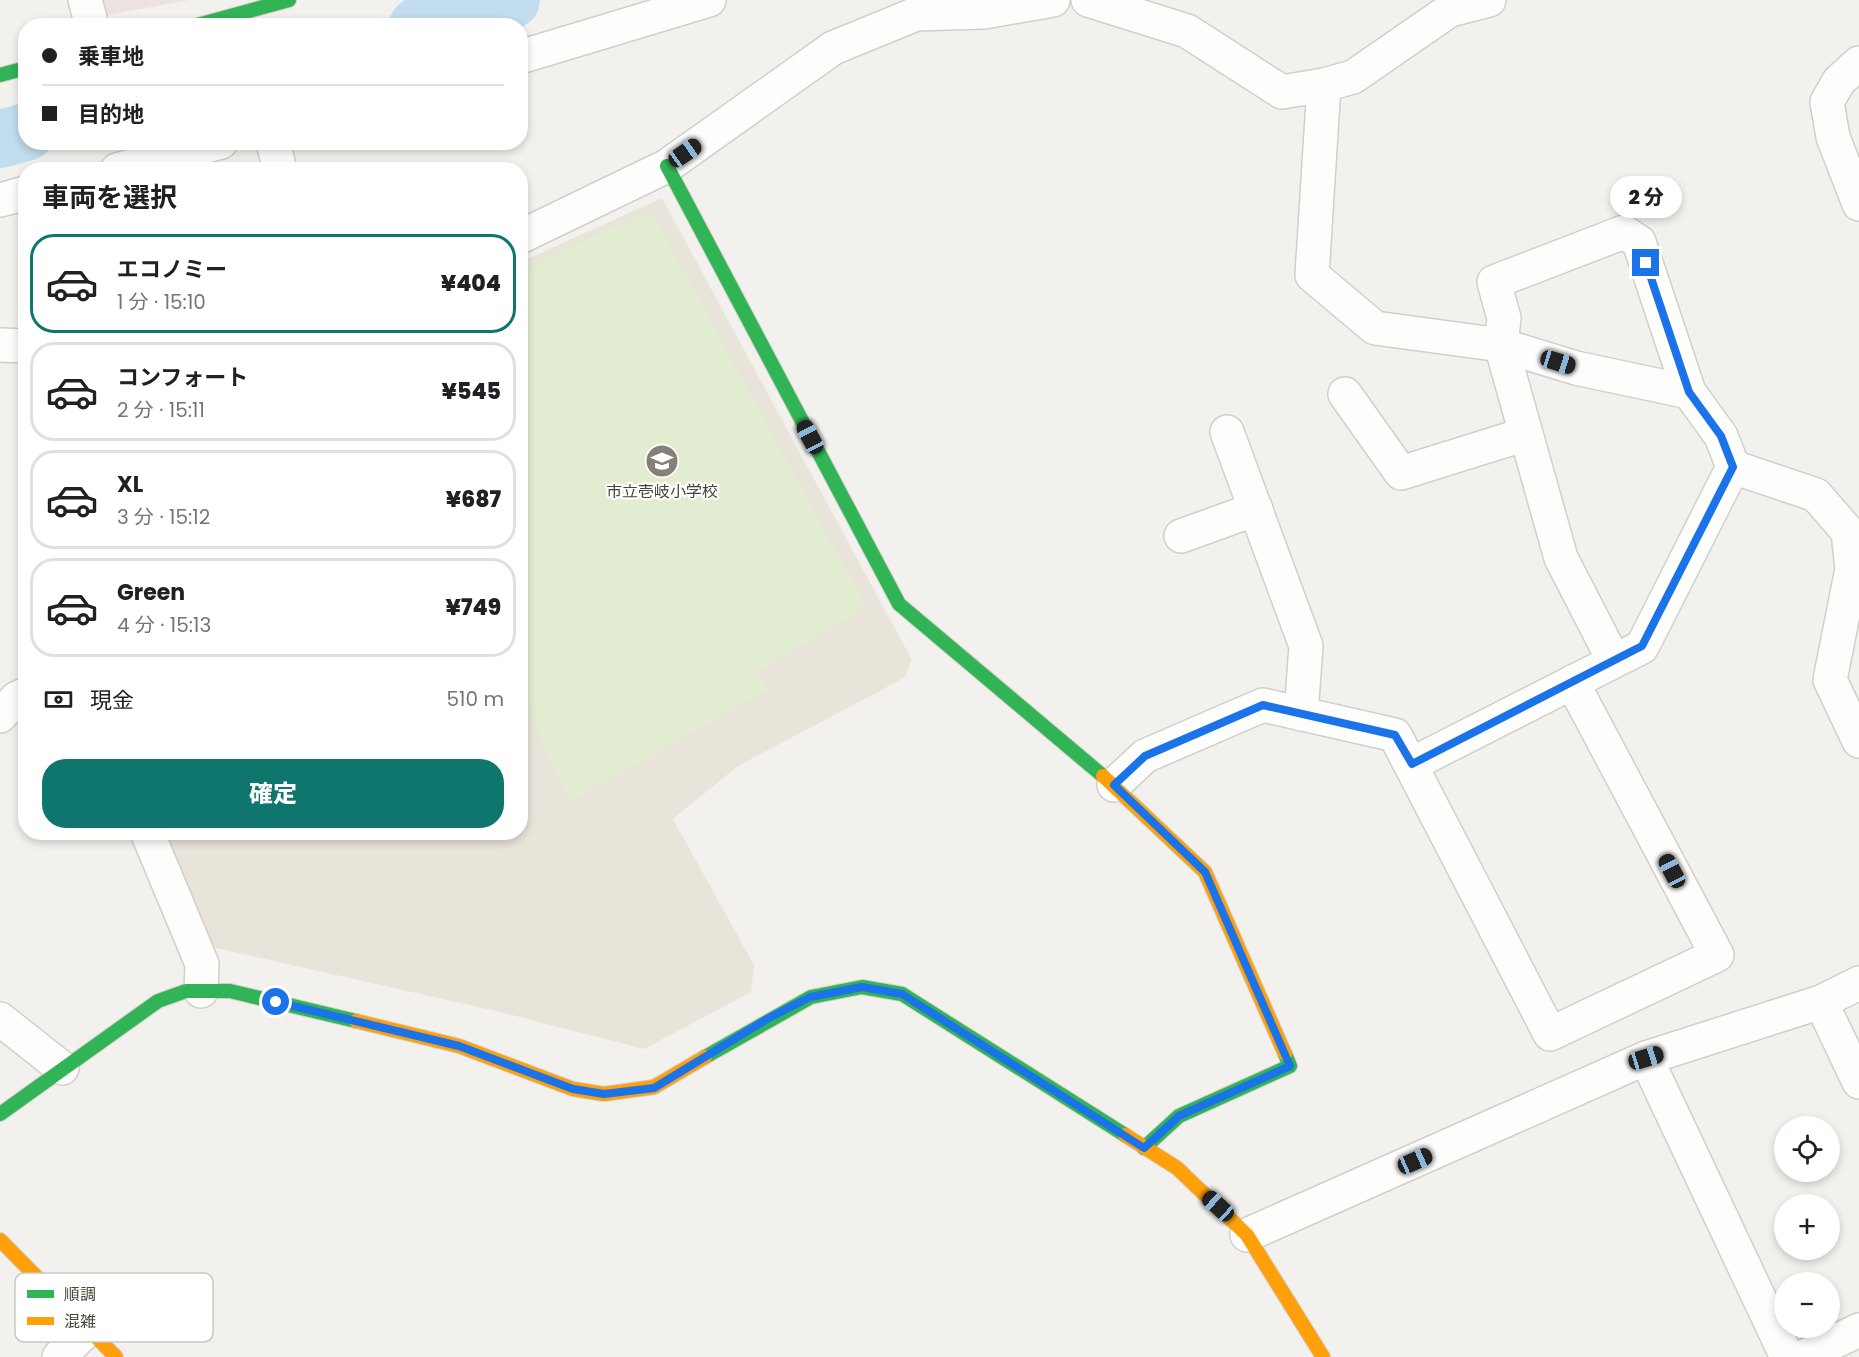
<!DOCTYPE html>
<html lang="ja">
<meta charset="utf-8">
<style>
:root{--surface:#fff;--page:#f2f2f2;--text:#202124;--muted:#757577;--line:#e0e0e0;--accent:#0f766e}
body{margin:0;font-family:Poppins,"Noto Sans JP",sans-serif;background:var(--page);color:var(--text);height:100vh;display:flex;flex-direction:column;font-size:22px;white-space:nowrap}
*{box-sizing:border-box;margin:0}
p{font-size:20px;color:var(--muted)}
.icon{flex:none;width:33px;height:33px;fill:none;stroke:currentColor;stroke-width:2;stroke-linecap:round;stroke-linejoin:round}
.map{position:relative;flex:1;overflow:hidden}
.details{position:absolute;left:18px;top:162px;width:510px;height:678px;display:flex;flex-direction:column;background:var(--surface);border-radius:24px;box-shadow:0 3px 9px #0003}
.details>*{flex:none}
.banner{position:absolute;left:18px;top:18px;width:510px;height:132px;border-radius:24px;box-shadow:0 3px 9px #0003;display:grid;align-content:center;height:132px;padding:0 24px;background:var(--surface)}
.buttons{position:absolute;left:1774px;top:1116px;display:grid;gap:12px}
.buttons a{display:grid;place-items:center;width:66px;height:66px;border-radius:50%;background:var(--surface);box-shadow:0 3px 9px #0003;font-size:30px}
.end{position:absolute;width:27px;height:27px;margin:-14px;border:8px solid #1a73e8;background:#fff;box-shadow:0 0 0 3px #fff}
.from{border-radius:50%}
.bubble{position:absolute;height:42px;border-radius:21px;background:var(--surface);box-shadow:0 3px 9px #0003;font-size:20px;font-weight:800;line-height:42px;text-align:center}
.car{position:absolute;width:18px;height:36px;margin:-18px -9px;border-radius:8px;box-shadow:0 0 4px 2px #0007;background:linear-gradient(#222 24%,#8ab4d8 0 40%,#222 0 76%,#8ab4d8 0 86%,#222 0)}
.banner b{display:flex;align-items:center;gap:21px;height:57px;font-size:22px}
.banner b+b{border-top:2px solid var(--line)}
.banner i{width:15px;height:15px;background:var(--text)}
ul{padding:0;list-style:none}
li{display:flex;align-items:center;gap:18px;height:99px;margin:0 12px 9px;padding:0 12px;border:3px solid var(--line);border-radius:24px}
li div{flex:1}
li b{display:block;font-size:22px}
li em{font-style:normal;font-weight:800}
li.active{border-color:var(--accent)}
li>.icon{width:54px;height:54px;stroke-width:1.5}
h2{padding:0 24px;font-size:27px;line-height:72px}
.pay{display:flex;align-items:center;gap:15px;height:66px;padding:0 24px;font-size:22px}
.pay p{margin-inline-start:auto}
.button{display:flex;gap:12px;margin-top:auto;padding:12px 24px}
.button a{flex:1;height:69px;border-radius:24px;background:var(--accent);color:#fff;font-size:24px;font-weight:800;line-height:69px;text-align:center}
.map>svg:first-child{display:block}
</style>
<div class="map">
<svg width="1859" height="1357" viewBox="0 0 1859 1357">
<rect width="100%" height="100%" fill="#f3f1ee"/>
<!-- education -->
<polygon fill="#e9e4da" points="662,198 912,660 904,678 738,766 673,819 754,965 751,992 644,1049 500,1012 207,946 159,833 520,832 521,262"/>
<!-- medical -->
<polygon fill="#ede2df" points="98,0 189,0 103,16"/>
<!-- green -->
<polygon fill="#e1ecd0" points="651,211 866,607 757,672 767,690 569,802 521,693 521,270"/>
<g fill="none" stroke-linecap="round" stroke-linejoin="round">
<!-- river -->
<g stroke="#c1ddee" stroke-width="58">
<polyline points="418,26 511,0"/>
<polyline points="0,139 26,132"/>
</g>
<!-- street casing -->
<g stroke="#d1cfcb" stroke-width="36">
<g id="street">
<polyline points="85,0 92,26"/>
<polyline points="1088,0 1187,31 1282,92 1324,85 1353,77 1450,10 1489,0"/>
<polyline points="520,57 709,0"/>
<polyline points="1859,63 1839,81 1827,102 1833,137 1859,204"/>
<polyline points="1324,85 1312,275 1375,328 1501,345 1576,368 1689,392"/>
<polyline points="273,142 280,170"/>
<polyline points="117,170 221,142"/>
<polyline points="0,200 26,193"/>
<polyline points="520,237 667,166 833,48 916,14 984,12 1053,0"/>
<polyline points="0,345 26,346"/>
<polyline points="1345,394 1401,473 1526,434"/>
<polyline points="1227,432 1306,646 1301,714"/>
<polyline points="1733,467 1816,495 1848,532 1852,569 1830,680 1859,741"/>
<polyline points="1181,536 1256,509"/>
<polyline points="0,716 17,698 26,694"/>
<polyline points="1412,764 1642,647 1733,467 1721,436 1689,392 1639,242 1624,232 1494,282 1504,318 1501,345 1561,558 1614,661"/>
<polyline points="1114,785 1145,756 1263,705 1395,735 1550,1034 1717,955 1572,682"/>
<polyline points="147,832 202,964 201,991"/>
<polyline points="1821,1002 1859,1082"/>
<polyline points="0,1019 62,1068"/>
<polyline points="1646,1058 1787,1357"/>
<polyline points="1247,1235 1646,1058 1821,1002 1859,983"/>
<polyline points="59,1357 89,1328"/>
<polyline points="1803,1357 1859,1330"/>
</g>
</g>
<!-- fast casing -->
<g stroke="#d2cec5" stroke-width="16">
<g id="fast">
<polyline points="194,26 289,0"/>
<polyline points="0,75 26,68"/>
<polyline points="667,166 899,604 1103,776"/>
<polyline points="705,1057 811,997 862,987 902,994 1125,1135"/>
<polyline points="0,1114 158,1001 186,991 230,991 356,1021"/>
<polyline points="1144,1148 1179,1116 1290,1066 1285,1054"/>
</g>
</g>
<!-- slow casing -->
<g stroke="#d2cec5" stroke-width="16">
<g id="slow">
<polyline points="1103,776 1205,872 1285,1054"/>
<polyline points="356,1021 459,1046 573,1089 604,1094 654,1087 705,1057"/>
<polyline points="1125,1135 1177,1168 1247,1235 1323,1357"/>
<polyline points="0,1240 116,1357"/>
</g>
</g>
<!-- street -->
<use href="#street" stroke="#fdfdfc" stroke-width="33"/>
<!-- fast -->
<use href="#fast" stroke="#30b455" stroke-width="14"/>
<!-- slow -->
<use href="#slow" stroke="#ff9f0a" stroke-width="14"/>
</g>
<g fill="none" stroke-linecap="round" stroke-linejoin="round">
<!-- route -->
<polyline stroke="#1a73e8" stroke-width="8" points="276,1002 459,1046 573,1089 604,1094 654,1088 769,1018 810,997 862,987 902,994 1144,1148 1179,1116 1290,1066 1205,872 1114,785 1145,756 1263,705 1395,735 1412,764 1642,646 1733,467 1721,436 1689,392 1646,263"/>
</g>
<!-- icons -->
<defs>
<g id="school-disc" transform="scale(1.725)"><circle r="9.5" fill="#858078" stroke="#fff"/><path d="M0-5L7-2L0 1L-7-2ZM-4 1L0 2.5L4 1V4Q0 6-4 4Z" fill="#fff"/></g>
</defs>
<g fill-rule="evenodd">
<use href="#school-disc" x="662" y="461"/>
</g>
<g text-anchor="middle" stroke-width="4.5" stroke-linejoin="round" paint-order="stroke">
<!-- poi labels -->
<g font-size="16" fill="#4a4339" stroke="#fff">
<text x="662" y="497">市立壱岐小学校</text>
</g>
</g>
<!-- legend -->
<rect x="15" y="1273" width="198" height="69" rx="9" fill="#fff" stroke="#c9c7c4" stroke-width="1.5"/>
<rect x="27" y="1290" width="27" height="8" fill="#30b455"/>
<rect x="27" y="1317" width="27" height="8" fill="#ff9f0a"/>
<g font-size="16" fill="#4a4339">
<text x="64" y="1300">順調</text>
<text x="64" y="1327">混雑</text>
</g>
</svg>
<div class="buttons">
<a><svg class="icon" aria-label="locate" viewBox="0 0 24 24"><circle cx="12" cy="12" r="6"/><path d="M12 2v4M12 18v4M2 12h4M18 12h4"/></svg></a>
<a>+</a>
<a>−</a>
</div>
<i class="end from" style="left:276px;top:1002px"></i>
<i class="end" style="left:1646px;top:263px"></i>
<div class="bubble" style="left:1610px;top:176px;width:72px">2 分</div>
<i class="car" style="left:685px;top:153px;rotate:55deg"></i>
<i class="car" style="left:1558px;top:362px;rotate:107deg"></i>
<i class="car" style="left:810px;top:437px;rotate:332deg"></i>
<i class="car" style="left:1672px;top:871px;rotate:332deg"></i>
<i class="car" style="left:1646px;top:1058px;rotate:73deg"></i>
<i class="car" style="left:1415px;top:1161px;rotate:66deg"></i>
<i class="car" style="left:1218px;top:1206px;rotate:312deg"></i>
<div class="banner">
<b><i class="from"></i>乗車地</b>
<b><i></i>目的地</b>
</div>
<section class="details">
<h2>車両を選択</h2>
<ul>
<li class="active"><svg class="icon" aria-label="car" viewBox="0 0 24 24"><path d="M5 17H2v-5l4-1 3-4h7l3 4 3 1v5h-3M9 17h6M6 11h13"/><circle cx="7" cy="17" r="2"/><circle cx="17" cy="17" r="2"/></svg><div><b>エコノミー</b><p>1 分 · 15:10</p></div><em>¥404</em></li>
<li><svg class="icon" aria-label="car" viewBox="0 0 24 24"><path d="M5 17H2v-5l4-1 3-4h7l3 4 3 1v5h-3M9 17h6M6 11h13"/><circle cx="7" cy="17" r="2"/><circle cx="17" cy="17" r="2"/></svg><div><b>コンフォート</b><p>2 分 · 15:11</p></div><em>¥545</em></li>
<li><svg class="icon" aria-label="car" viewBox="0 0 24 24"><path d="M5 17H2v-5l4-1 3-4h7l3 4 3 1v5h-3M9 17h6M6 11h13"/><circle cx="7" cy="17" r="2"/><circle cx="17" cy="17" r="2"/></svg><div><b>XL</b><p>3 分 · 15:12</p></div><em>¥687</em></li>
<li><svg class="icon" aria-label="car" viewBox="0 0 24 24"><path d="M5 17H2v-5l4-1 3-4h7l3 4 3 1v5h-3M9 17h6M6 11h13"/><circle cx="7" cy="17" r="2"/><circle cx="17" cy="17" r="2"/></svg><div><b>Green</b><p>4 分 · 15:13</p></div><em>¥749</em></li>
</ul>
<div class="pay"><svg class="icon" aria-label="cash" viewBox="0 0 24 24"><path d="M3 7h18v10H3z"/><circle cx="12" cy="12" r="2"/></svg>現金<p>510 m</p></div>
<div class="button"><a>確定</a></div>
</section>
</div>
